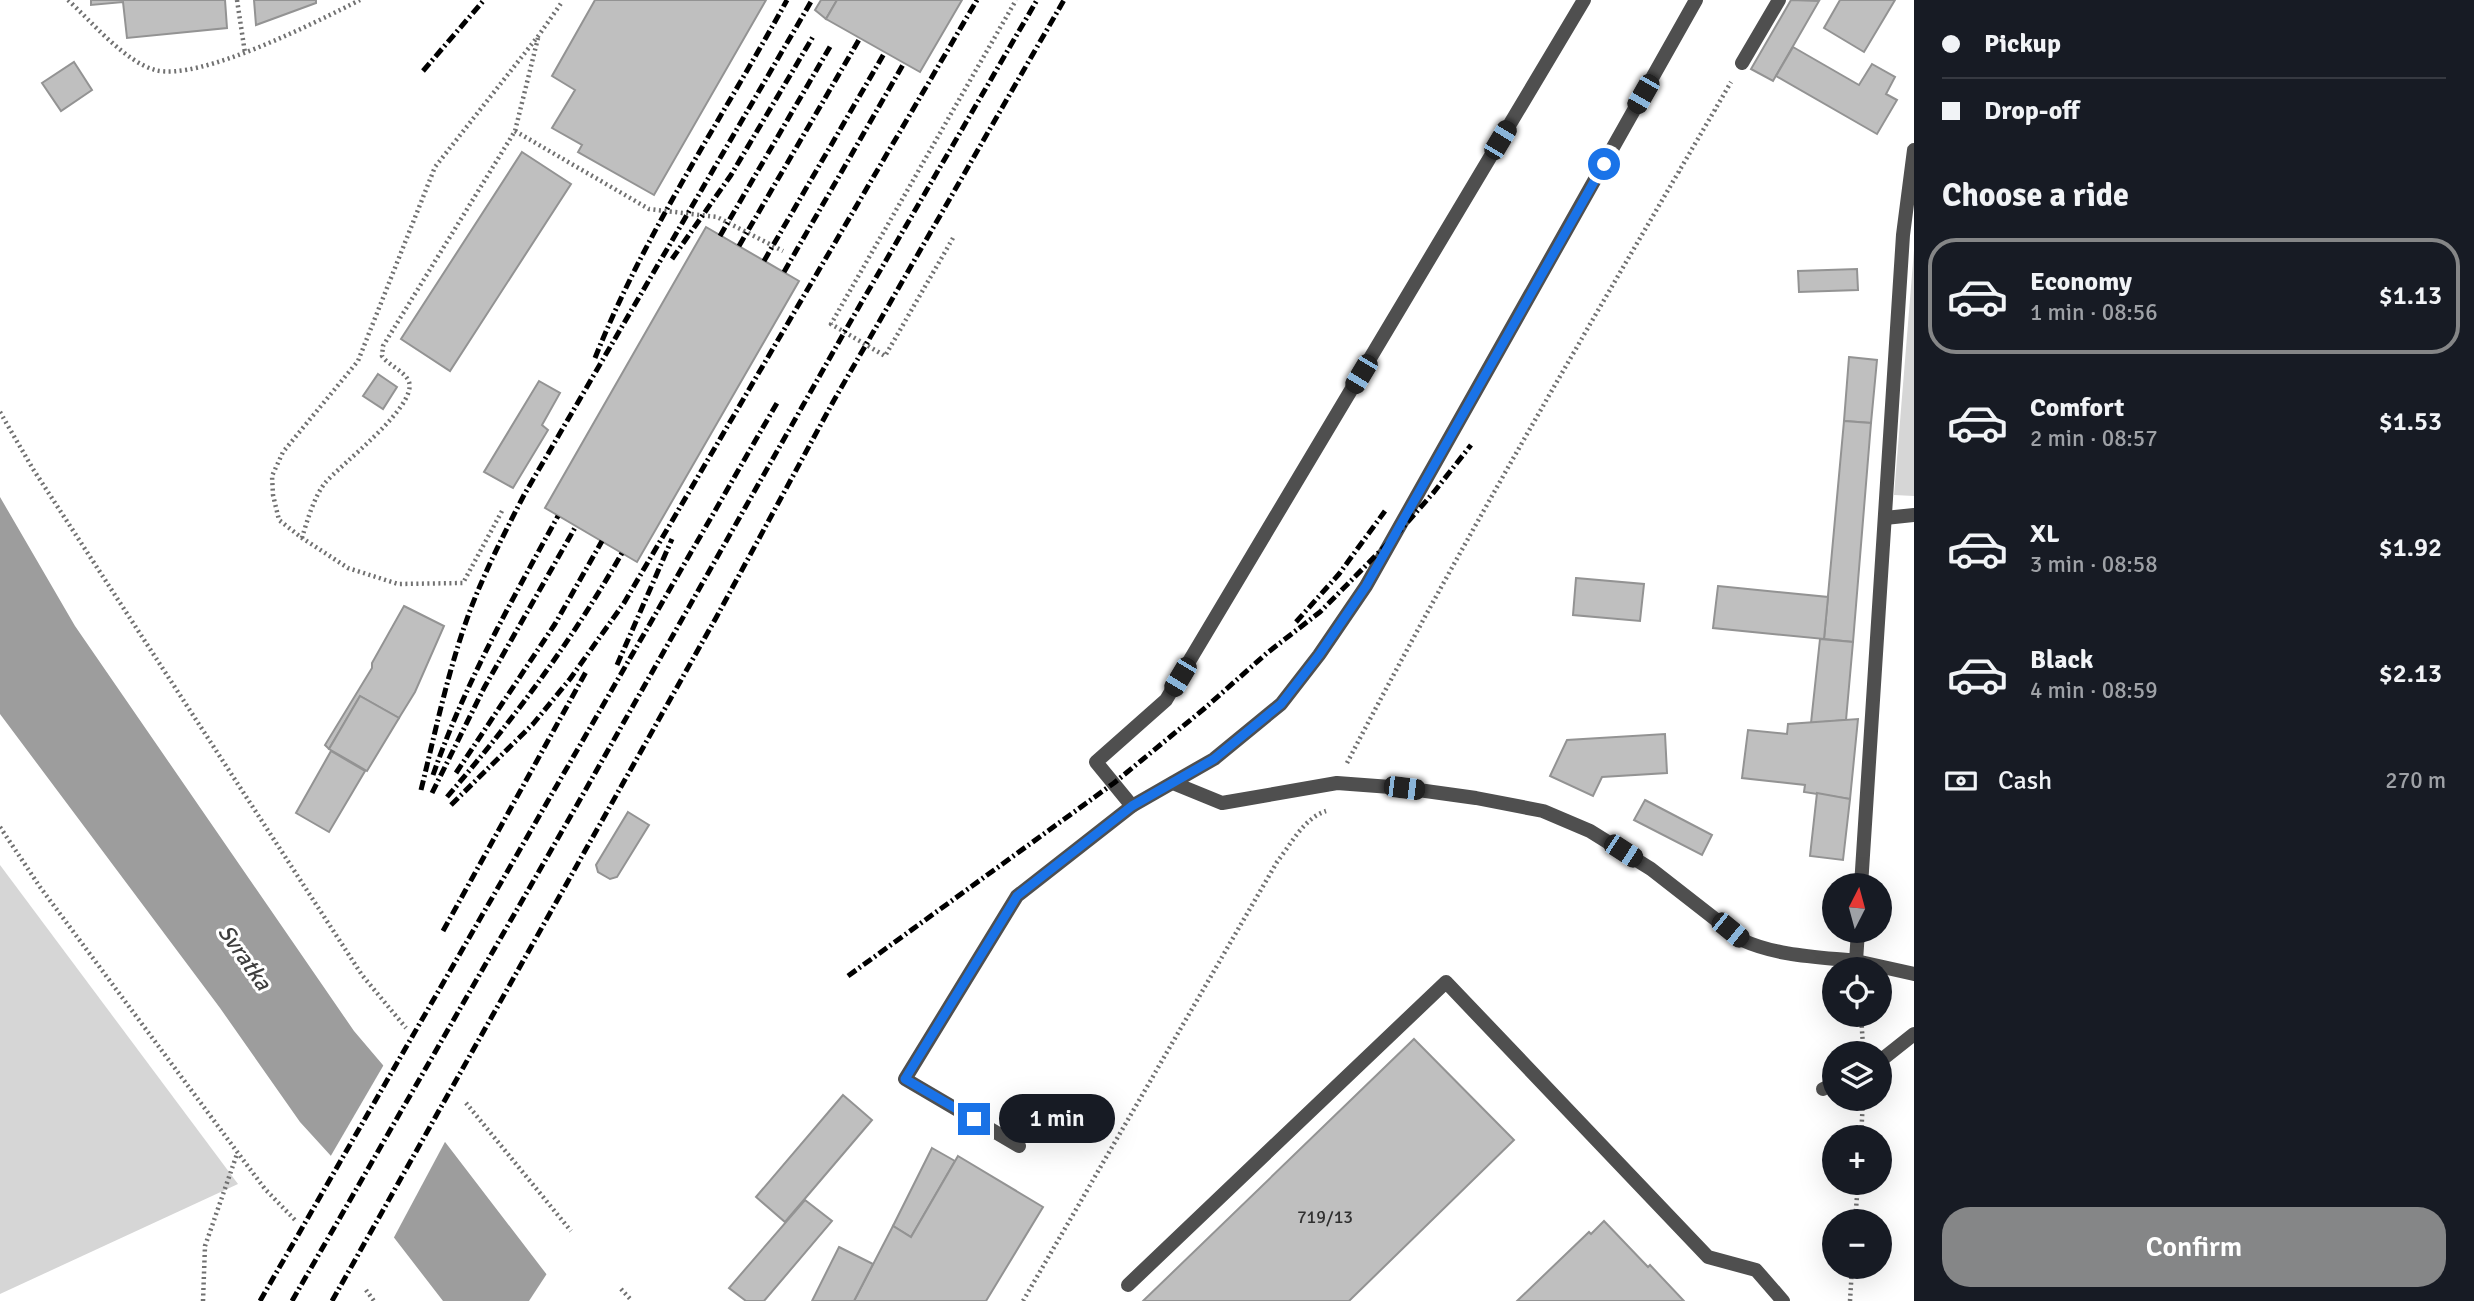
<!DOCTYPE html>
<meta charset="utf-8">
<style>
:root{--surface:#171b24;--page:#20242c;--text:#f1f3f6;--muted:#9ea1a6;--line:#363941;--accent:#858687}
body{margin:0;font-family:Signika,sans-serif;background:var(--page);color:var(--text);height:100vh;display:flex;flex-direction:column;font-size:26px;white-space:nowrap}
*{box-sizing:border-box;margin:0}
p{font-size:23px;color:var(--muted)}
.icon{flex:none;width:38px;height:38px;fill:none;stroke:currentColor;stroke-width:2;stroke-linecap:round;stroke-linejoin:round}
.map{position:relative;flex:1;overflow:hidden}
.panel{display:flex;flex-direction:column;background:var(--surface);width:560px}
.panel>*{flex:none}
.top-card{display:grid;align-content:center;height:154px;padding:0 28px;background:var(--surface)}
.needle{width:46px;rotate:6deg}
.buttons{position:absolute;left:1822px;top:873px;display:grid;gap:14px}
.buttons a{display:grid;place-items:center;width:70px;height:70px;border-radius:50%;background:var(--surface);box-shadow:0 7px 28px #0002;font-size:35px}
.end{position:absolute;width:32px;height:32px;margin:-16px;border:9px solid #1a73e8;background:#fff;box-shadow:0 0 0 4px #fff}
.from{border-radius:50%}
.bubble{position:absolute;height:49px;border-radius:24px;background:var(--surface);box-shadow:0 7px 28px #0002;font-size:23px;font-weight:600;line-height:49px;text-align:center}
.car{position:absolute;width:21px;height:42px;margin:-21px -10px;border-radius:9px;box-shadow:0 0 5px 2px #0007;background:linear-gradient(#222 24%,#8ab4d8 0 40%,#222 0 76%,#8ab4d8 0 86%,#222 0)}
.top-card b{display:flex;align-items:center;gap:24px;height:66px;font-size:26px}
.top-card b+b{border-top:2px solid var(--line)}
.top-card i{width:18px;height:18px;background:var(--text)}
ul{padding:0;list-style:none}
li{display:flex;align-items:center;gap:21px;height:116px;margin:0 14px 10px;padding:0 14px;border:4px solid transparent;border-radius:28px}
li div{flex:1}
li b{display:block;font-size:26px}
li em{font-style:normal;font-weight:600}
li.selected{border-color:var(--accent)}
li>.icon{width:63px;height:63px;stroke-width:1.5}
h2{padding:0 28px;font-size:32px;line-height:84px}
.pay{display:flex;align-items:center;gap:18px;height:77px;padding:0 28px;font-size:26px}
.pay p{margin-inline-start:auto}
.action{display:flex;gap:14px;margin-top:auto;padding:14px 28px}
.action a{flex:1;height:80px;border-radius:28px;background:var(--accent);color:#fff;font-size:28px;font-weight:600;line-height:80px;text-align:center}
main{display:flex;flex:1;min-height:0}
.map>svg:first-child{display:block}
</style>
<main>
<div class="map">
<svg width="1914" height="1301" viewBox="0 0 1914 1301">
<rect width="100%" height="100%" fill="#fff"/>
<!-- green -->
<g fill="#d6d6d6">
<polygon points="1914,250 1914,496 1894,495"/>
<polygon points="0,865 238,1184 0,1294"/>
</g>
<!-- water -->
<polygon fill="#9d9d9d" points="0,497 75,626 354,1031 416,1104 567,1301 443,1301 331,1156 300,1122 220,1008 0,714"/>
<!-- pier -->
<g fill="#fff">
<polygon points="386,1061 446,1140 392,1241 329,1159"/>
<polygon points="548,1272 570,1299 571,1301 529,1301"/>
</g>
<!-- building -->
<g fill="#bfbfbf" stroke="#939393" stroke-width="2">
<polygon points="91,0 225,0 227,28 127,38 123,2 91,5"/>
<polygon points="254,0 316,0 316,3 256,25"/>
<polygon points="595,0 766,0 654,195 578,152 582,145 552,128 575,90 552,76"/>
<polygon points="821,0 837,0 826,19 815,10"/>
<polygon points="837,0 962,0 920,72 826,19"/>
<polygon points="1791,0 1819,1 1773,81 1751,69"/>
<polygon points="1840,0 1895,0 1864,52 1824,28"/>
<polygon points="1793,47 1859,85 1872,64 1895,77 1886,94 1897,100 1877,134 1776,76"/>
<polygon points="74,62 92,90 61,111 42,83"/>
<polygon points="522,152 571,184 450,371 401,339"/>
<polygon points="706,227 799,281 637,562 545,508"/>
<polygon points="1857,269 1858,290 1799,292 1798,271"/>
<polygon points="1849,357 1877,360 1871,423 1844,421"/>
<polygon points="378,374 397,387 383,409 363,396"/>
<polygon points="539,381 560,393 542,425 548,430 513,488 484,472"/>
<polygon points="1844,421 1871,423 1853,642 1824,639"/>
<polygon points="1576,578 1644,584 1640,621 1573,615"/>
<polygon points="1718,586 1828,597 1824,639 1713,628"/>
<polygon points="404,606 444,626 415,692 399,718 360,696 329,749 325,745 372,668 372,663"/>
<polygon points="1820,639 1853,642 1846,720 1811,723"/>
<polygon points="360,696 399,718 367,771 329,749"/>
<polygon points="1858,719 1850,799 1804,792 1805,785 1742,778 1748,730 1787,734 1788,724"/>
<polygon points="1665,734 1667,773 1602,777 1593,796 1550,776 1567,740"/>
<polygon points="331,751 365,771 329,832 296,813"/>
<polygon points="1817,793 1850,799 1843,860 1810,856"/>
<polygon points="1645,800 1712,835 1702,855 1634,820"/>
<polygon points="628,812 649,825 617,877 610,879 598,872 596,865"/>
<polygon points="1414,1039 1514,1140 1349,1301 1143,1301"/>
<polygon points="843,1095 872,1120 785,1222 756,1197"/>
<polygon points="932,1148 955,1161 911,1237 893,1226"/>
<polygon points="958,1156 1043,1207 986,1301 854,1301 893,1226 911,1237"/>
<polygon points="805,1200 832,1221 764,1301 746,1301 729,1288"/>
<polygon points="1604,1221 1648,1267 1650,1265 1684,1301 1517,1301 1589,1232 1591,1234"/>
<polygon points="839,1247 873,1264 854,1301 812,1301"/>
</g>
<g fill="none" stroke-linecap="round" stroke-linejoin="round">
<!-- path -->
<g stroke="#717171" stroke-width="4.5" stroke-dasharray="2 3.5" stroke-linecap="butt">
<path d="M68,0C92,22 124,61 155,70C199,82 318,21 360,0"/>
<polyline points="237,0 245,53"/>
<polyline points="515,131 649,209 717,217 783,251"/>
<polyline points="953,238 885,356 831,324 1016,0"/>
<polyline points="0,412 33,469 362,975 406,1028"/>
<polyline points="502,511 463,583 398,584 348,568 302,538 279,520 273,495 272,476 283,452 358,361 435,167 539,35 562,2"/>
<path d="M302,538C307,521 314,497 325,483C341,464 417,407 409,382C405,371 389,366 382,356L383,346L515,131L538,38"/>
<path d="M1347,763C1467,532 1600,307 1731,82"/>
<polyline points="0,827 40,887 238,1153 265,1189 295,1220"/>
<polyline points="1861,1015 1863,1046"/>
<polyline points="466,1103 571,1231"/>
<polyline points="1861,1138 1863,1099"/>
<polyline points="1855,1222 1858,1183"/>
<polyline points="621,1289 632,1301"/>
<polyline points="366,1290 374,1301"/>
<polyline points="203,1301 205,1246 237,1154"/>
<path d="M1023,1301L1277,862C1291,844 1304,818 1326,811"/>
<polyline points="1850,1301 1852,1267"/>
</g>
<!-- lane -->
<g stroke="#4f4f4f" stroke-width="14">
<polyline points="1584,0 1166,700 1096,762 1132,806 1214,759 1281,704 1319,655 1366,586 1696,0"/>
<polyline points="1742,63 1779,0"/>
<polyline points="1885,518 1914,515"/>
<path d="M1173,783L1222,803L1337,783L1404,788L1476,798L1543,811L1590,831L1651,869L1742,940C1777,956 1818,957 1856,961L1858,931"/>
<polyline points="1861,886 1903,235 1914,150"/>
<polyline points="1880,1061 1914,1034"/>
<polyline points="1823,1089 1834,1084"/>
<polyline points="1019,1146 905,1079 1017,896 1132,806"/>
<polyline points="1128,1285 1446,982 1708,1257 1756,1270 1783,1301"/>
</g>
<!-- street -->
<polyline stroke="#4f4f4f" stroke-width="14" points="1856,961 1914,974"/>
<!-- rail -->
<g stroke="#000" stroke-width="5" stroke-dasharray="10 3.5 2 3.5" stroke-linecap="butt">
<polyline points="423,71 484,0"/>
<polyline points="720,236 831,45"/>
<polyline points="739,246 860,38"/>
<polyline points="672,259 731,175 814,35"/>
<polyline points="764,261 885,52"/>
<polyline points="784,272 904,63"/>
<path d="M595,358C645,232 722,119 787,0"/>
<polyline points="1296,622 1339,574 1385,511"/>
<polyline points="617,665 672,539"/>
<polyline points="456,773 555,624 602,541"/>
<path d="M433,775C465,683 512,600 558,516"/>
<path d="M421,790C436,729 449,666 471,608C486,569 505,532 524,495L812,0"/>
<polyline points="432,793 484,688 576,526"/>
<path d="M447,797C514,719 571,642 622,553"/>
<polyline points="451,805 533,724 570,679 624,603 977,0"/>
<polyline points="443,931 587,670"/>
<polyline points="848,976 1114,783 1205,708 1267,653 1320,612 1398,533 1434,492 1471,445"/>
<polyline points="260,1301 777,403"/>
<polyline points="292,1301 573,812 845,331 1037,0"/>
<polyline points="332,1301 717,616 833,402 1064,0"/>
</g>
</g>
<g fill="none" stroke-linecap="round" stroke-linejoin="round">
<!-- route -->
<polyline stroke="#1a73e8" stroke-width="9" points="974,1119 905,1079 1017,896 1132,806 1214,759 1281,704 1319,655 1366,586 1604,164"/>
</g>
<g text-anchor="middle" stroke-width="6" stroke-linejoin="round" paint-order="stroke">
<!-- number labels -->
<g font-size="18" fill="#303030">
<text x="1325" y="1223">719/13</text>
</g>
<!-- water labels -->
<g font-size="23" font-style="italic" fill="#3e3e3e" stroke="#fff">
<text transform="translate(245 957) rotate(55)" y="8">Svratka</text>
</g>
</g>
</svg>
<div class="buttons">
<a><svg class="needle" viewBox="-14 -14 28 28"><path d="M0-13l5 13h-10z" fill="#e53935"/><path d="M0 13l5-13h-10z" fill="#9ea1a6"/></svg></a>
<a><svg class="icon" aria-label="locate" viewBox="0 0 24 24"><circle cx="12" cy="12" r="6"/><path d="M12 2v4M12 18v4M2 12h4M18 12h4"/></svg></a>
<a><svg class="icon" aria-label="layers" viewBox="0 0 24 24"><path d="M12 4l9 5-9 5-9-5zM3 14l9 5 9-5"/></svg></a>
<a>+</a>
<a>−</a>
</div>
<i class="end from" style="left:1604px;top:164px"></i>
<i class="end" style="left:974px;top:1119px"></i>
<div class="bubble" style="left:999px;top:1094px;width:116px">1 min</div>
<i class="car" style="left:1643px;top:94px;rotate:210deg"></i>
<i class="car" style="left:1500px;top:140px;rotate:31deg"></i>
<i class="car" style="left:1361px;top:374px;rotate:211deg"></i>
<i class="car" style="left:1180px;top:677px;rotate:211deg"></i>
<i class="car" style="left:1404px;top:788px;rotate:97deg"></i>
<i class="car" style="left:1623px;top:851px;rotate:123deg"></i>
<i class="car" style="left:1730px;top:930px;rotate:129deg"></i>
</div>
<section class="panel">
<div class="top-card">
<b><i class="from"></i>Pickup</b>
<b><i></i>Drop-off</b>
</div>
<h2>Choose a ride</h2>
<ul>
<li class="selected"><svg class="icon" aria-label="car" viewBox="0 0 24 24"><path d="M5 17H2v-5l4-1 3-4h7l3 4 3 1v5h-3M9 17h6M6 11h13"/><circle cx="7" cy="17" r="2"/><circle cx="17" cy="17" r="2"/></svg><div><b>Economy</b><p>1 min · 08:56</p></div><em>$1.13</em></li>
<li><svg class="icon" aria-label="car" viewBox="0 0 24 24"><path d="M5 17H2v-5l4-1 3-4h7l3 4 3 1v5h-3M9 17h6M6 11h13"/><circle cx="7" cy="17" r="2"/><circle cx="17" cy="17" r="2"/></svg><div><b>Comfort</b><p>2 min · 08:57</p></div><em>$1.53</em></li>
<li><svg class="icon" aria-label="car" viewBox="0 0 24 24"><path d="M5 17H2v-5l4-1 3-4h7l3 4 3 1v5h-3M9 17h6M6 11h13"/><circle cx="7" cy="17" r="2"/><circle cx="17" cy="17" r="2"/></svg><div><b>XL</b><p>3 min · 08:58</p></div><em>$1.92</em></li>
<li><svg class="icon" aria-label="car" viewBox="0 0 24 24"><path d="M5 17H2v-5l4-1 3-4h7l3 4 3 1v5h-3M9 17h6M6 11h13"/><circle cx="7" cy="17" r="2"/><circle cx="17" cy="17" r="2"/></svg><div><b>Black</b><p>4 min · 08:59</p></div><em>$2.13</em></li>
</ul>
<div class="pay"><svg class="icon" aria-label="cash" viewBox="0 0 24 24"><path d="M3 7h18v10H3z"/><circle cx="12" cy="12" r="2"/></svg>Cash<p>270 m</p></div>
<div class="action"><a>Confirm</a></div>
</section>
</main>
